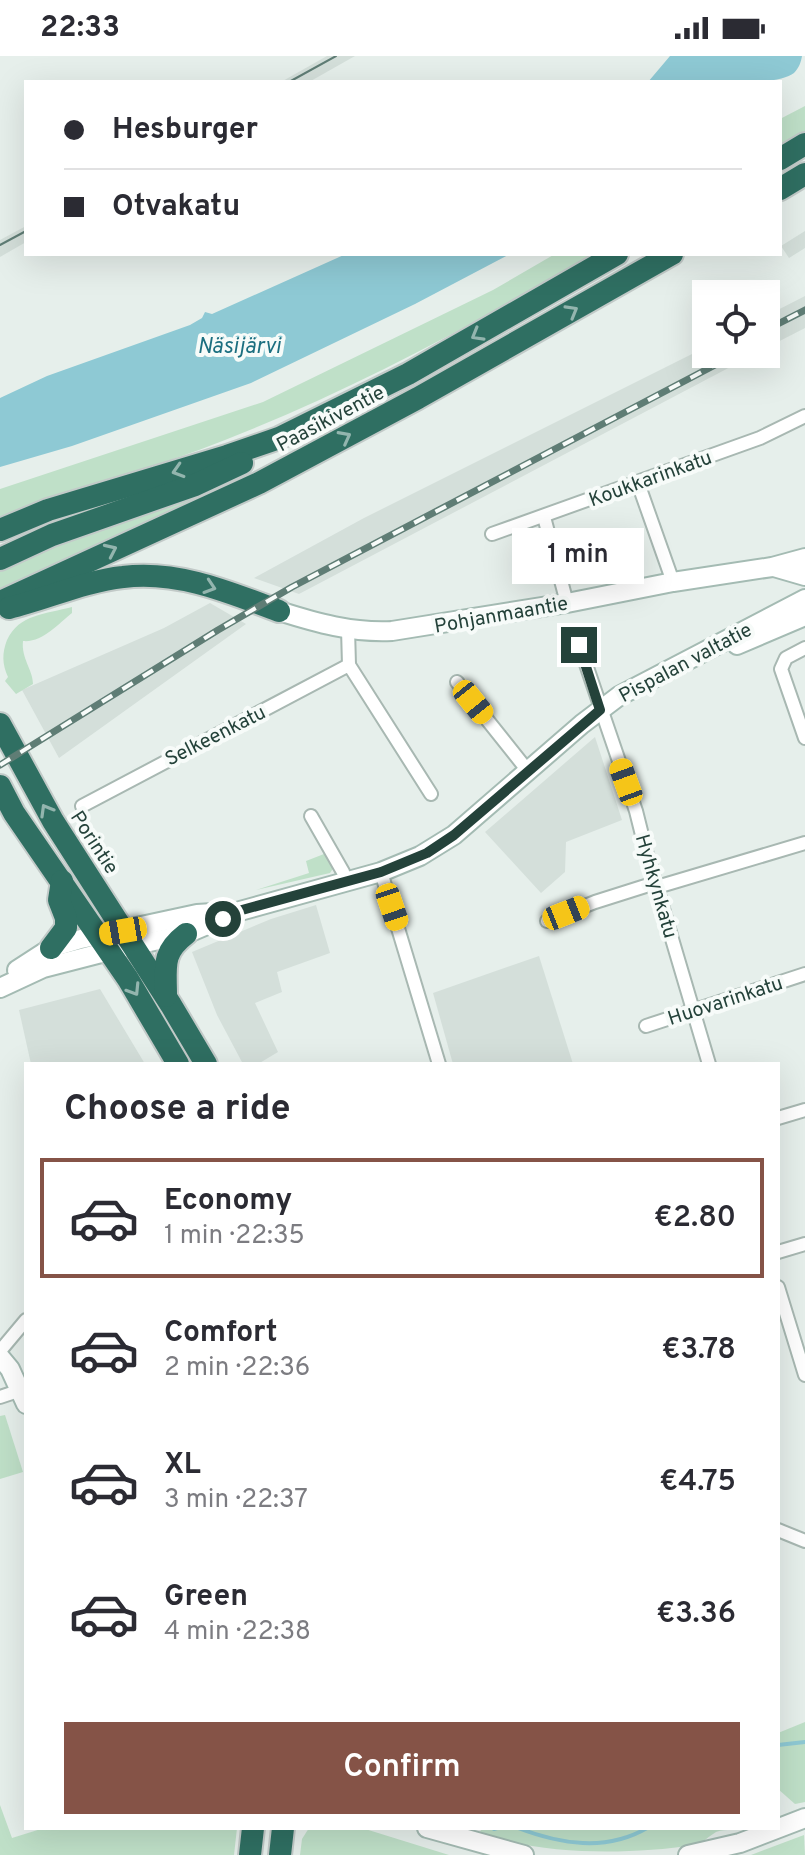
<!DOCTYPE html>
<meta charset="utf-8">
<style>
:root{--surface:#fff;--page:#f2f2f3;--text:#2b2b33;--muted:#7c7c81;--line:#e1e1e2;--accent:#855347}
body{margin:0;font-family:Overpass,sans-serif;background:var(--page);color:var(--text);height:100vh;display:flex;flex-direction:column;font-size:30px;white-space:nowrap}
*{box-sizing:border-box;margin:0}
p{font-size:26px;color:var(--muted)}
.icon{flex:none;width:44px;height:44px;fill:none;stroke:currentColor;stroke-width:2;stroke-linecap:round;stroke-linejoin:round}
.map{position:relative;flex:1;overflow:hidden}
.drawer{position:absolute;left:24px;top:1006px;width:756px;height:768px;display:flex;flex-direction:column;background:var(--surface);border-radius:0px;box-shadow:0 8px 32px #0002}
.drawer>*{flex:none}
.banner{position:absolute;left:24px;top:24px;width:758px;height:176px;border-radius:0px;box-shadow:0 8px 32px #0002;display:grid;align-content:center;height:176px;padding:0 40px;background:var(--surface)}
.controls{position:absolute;left:692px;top:224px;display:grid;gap:16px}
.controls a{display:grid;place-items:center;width:88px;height:88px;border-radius:0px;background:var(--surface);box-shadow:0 8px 32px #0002;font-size:40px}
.end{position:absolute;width:36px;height:36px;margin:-18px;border:10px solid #24423a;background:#fff;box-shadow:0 0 0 4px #fff}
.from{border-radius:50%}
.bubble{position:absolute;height:56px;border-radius:0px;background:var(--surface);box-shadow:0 8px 32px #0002;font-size:26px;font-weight:600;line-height:56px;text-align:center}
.car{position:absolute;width:24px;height:48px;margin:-24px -12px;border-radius:10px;box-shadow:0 0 6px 2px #0007;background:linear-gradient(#f5c518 24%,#345 0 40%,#f5c518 0 76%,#345 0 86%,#f5c518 0)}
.banner b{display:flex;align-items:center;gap:28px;height:76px;font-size:30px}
.banner b+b{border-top:2px solid var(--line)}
.banner i{width:20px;height:20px;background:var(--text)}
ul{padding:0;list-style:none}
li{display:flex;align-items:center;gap:24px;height:120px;margin:0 16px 12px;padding:0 24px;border:4px solid transparent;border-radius:0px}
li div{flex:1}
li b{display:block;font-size:30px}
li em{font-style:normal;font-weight:600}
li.on{border-color:var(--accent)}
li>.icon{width:72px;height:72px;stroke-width:1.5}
h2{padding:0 40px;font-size:36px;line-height:96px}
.action{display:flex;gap:16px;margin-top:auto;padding:16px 40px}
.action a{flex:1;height:92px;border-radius:0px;background:var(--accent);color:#fff;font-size:32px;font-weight:600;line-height:92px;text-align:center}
.status{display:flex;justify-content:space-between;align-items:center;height:56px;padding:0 40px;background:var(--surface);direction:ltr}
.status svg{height:22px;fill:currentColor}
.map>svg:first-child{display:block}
</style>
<div class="status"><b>22:33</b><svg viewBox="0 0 49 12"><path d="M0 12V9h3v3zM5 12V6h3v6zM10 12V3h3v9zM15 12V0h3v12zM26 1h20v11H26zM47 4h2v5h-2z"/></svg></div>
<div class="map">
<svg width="805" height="1799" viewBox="0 0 805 1799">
<rect width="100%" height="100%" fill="#e6efeb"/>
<!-- built -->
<g fill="#d4dfda">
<polygon points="327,0 355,0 309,26 281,26"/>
<polygon points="26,170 26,186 0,201 0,184"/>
<polygon points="805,175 805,192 789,202 781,190"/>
<polygon points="805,240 805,272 766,292 766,260"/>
<polygon points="706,291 706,298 755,298 299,538 254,522 364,462"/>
<polygon points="210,547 246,568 59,702 22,634 164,572"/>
<polygon points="595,681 622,764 566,786 565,816 541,837 485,776"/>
<polygon points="316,849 330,897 277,916 282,936 255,947 278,996 258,1008 243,1008 217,959 192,896 271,863"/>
<polygon points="539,900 573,1008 453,1008 433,937"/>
<polygon points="100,933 145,1008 31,1008 19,954"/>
</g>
<!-- green -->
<g fill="#bfe0c8">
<polygon points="805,50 805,75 780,90 780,63"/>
<path d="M555,198H594C475,268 353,334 225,384C151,414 73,432 0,462V433L263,346L493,234Z"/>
<path d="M228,423L230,428L0,535V516L5,514C77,479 153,451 228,423Z"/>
<path d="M72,551V557C58,568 42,587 23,585C21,602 33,614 33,628L16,638L5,625L8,621C2,608 2,597 7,584C19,558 46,558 72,551Z"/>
<polygon points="324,798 332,805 334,811 330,817 256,834 309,817 306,805"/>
<polygon points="5,1359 23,1416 0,1423 0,1360"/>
<polygon points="805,1666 805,1746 795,1748 778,1733 778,1677"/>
<polygon points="0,1749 12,1782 44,1772 237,1772 234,1799 0,1799"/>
<polygon points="309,1772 362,1772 449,1799 300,1799 302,1783"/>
<path d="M482,1772H746C736,1776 727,1772 716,1776C709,1780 703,1787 695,1789C627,1799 548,1799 481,1779L480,1776Z"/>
<polygon points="804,1779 805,1799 751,1799"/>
</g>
<!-- water -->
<g fill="#8ec9d4">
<path d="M670,0H802C801,6 799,12 794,17C774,33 677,26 648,26Z"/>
<polygon points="346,198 510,198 415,248 251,327 72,390 0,411 0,342 47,320 190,269 202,262 205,256 212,258"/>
</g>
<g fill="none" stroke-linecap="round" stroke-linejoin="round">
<!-- stream -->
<g stroke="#8ec9d4" stroke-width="4">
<polyline points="778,1689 805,1686"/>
<path d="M518,1772C560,1788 606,1796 647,1772"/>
<polyline points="494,1773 497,1772"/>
</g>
<!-- street casing -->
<g stroke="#a8b8b2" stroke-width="16">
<g id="street">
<polyline points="638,427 673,526"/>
<polyline points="544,461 567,547"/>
<polyline points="492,478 760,382 805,360"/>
<polyline points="348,573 349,609"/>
<polyline points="577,582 636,755 646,795 709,1008"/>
<polyline points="805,592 786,602 781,613 805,682"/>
<polyline points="457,626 528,715"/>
<polyline points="82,750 349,609 431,738"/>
<polyline points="311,760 343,816 346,826"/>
<polyline points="381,816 439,1008"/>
<polyline points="657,831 805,787"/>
<polyline points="547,865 595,846 655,827"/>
<polyline points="646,970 805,918"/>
<polyline points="778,1062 805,1054"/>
<polyline points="778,1196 805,1188"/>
<polyline points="778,1231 805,1319"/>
<polyline points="0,1295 26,1264"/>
<polyline points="0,1341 21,1334"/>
<polyline points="778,1474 805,1485"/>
</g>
</g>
<!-- secondary casing -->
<g stroke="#a4bbb3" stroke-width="22">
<g id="secondary">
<polyline points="774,511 805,520"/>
<path d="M279,555C317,567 352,577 392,575L567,547L673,526L772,511L805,502"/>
<polyline points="737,589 805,560"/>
<polyline points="17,914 51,892 81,883 197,858 229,856"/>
<polyline points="0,932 43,912 109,895 186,878 240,855 381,816 420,800 454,779 582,668 619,640 805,543"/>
<polyline points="0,1301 10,1313 26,1348"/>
<polyline points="427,1772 524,1799"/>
<polyline points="688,1799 740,1787 805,1762"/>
</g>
</g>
<!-- highway casing -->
<g stroke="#c2cac8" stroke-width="26">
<g id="highway">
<polyline points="780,103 805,88"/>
<polyline points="780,133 805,118"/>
<polyline points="0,474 48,454 227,400 279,382 408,318 617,198"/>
<polyline points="0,503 52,479 195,429 242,407"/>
<polyline points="0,546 259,427 418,342 672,198"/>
<path d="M9,552C46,543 85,525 123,521C177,514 229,536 279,555"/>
<polyline points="0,668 53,765 171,949 206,1008"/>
<polyline points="0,730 14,757 128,923 178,1008"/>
<polyline points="51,892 66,872 66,862 59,844 62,825"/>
<path d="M166,940C166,911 161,897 186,878"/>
<polyline points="250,1799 253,1772"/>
<polyline points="280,1799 283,1772"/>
</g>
</g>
<!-- street -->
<use href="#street" stroke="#fff" stroke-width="12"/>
<!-- secondary -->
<use href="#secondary" stroke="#fff" stroke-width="18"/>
<!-- highway -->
<use href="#highway" stroke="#2f6f62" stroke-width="22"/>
<!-- tram -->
<g stroke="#5f7d75" stroke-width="2">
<polyline points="289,26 336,0"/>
<polyline points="0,189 26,175"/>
</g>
<!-- rail casing -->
<g stroke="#5f7d75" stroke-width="7">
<g id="rail">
<polyline points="766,274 805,254"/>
<polyline points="0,709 218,574 292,531 736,298"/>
</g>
</g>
<!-- rail -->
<use href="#rail" stroke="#f7fbf9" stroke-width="4" stroke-dasharray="12" stroke-linecap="butt"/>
</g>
<!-- one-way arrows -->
<defs><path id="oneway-chevron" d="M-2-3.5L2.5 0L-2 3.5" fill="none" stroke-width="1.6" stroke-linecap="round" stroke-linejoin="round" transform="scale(2)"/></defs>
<g stroke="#93b5ae">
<use href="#oneway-chevron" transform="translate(572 255) rotate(-30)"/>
<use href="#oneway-chevron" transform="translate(477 279) rotate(150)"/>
<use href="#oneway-chevron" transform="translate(345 381) rotate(-28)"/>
<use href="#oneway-chevron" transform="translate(178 415) rotate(163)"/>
<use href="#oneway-chevron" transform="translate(111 494) rotate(-25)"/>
<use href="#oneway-chevron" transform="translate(210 531) rotate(18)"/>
<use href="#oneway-chevron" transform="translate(46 754) rotate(-120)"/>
<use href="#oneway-chevron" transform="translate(134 934) rotate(58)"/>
</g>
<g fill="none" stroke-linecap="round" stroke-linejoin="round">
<!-- route -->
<polyline stroke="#24423a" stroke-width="10" points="223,863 242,854 381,816 427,797 454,779 600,654 579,589"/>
</g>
<g text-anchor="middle" stroke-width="8" stroke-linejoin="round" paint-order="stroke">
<!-- street labels -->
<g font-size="20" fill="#24423a" stroke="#f7fbf9">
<text transform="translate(330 362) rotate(-28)" y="7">Paasikiventie</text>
<text transform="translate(650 422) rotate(-20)" y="7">Koukkarinkatu</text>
<text transform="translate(501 558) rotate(-10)" y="7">Pohjanmaantie</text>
<text transform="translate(685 606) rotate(-28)" y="7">Pispalan valtatie</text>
<text transform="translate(215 679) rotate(-27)" y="7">Selkeenkatu</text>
<text transform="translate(95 786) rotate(57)" y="7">Porintie</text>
<text transform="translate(657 830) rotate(74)" y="7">Hyhkynkatu</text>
<text transform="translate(725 944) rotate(-18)" y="7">Huovarinkatu</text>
</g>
<!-- water labels -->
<g font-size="22" font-style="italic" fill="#1c6f80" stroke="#f7fbf9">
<text x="239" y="297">Näsijärvi</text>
</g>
</g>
</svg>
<div class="controls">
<a><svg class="icon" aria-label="locate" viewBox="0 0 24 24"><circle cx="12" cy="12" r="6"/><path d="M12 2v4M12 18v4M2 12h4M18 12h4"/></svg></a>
</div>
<i class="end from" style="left:223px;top:863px"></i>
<i class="end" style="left:579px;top:589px"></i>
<div class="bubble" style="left:512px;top:472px;width:132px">1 min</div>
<i class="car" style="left:473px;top:646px;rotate:141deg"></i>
<i class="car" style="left:626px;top:726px;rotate:340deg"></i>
<i class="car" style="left:392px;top:851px;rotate:161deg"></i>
<i class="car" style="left:566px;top:857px;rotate:68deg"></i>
<i class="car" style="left:123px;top:875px;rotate:260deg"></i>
<div class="banner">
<b><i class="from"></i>Hesburger</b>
<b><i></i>Otvakatu</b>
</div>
<section class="drawer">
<h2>Choose a ride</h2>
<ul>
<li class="on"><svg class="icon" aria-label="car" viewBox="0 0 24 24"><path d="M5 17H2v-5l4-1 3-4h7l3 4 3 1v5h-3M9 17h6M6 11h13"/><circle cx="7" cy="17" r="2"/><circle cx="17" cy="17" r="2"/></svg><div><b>Economy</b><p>1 min · 22:35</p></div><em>€2.80</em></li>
<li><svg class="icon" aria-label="car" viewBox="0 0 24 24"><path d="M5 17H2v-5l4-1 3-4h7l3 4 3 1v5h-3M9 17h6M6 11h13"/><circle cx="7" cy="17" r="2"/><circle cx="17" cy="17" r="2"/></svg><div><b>Comfort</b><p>2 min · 22:36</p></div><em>€3.78</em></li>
<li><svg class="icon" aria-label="car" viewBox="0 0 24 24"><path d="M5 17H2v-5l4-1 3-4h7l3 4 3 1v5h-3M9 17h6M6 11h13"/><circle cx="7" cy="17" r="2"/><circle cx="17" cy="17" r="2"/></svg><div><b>XL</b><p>3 min · 22:37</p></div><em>€4.75</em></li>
<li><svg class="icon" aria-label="car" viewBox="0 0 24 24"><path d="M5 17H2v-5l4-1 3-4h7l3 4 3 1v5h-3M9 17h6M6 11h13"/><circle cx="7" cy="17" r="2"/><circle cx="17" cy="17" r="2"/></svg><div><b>Green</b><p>4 min · 22:38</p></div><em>€3.36</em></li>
</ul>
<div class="action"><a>Confirm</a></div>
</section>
</div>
